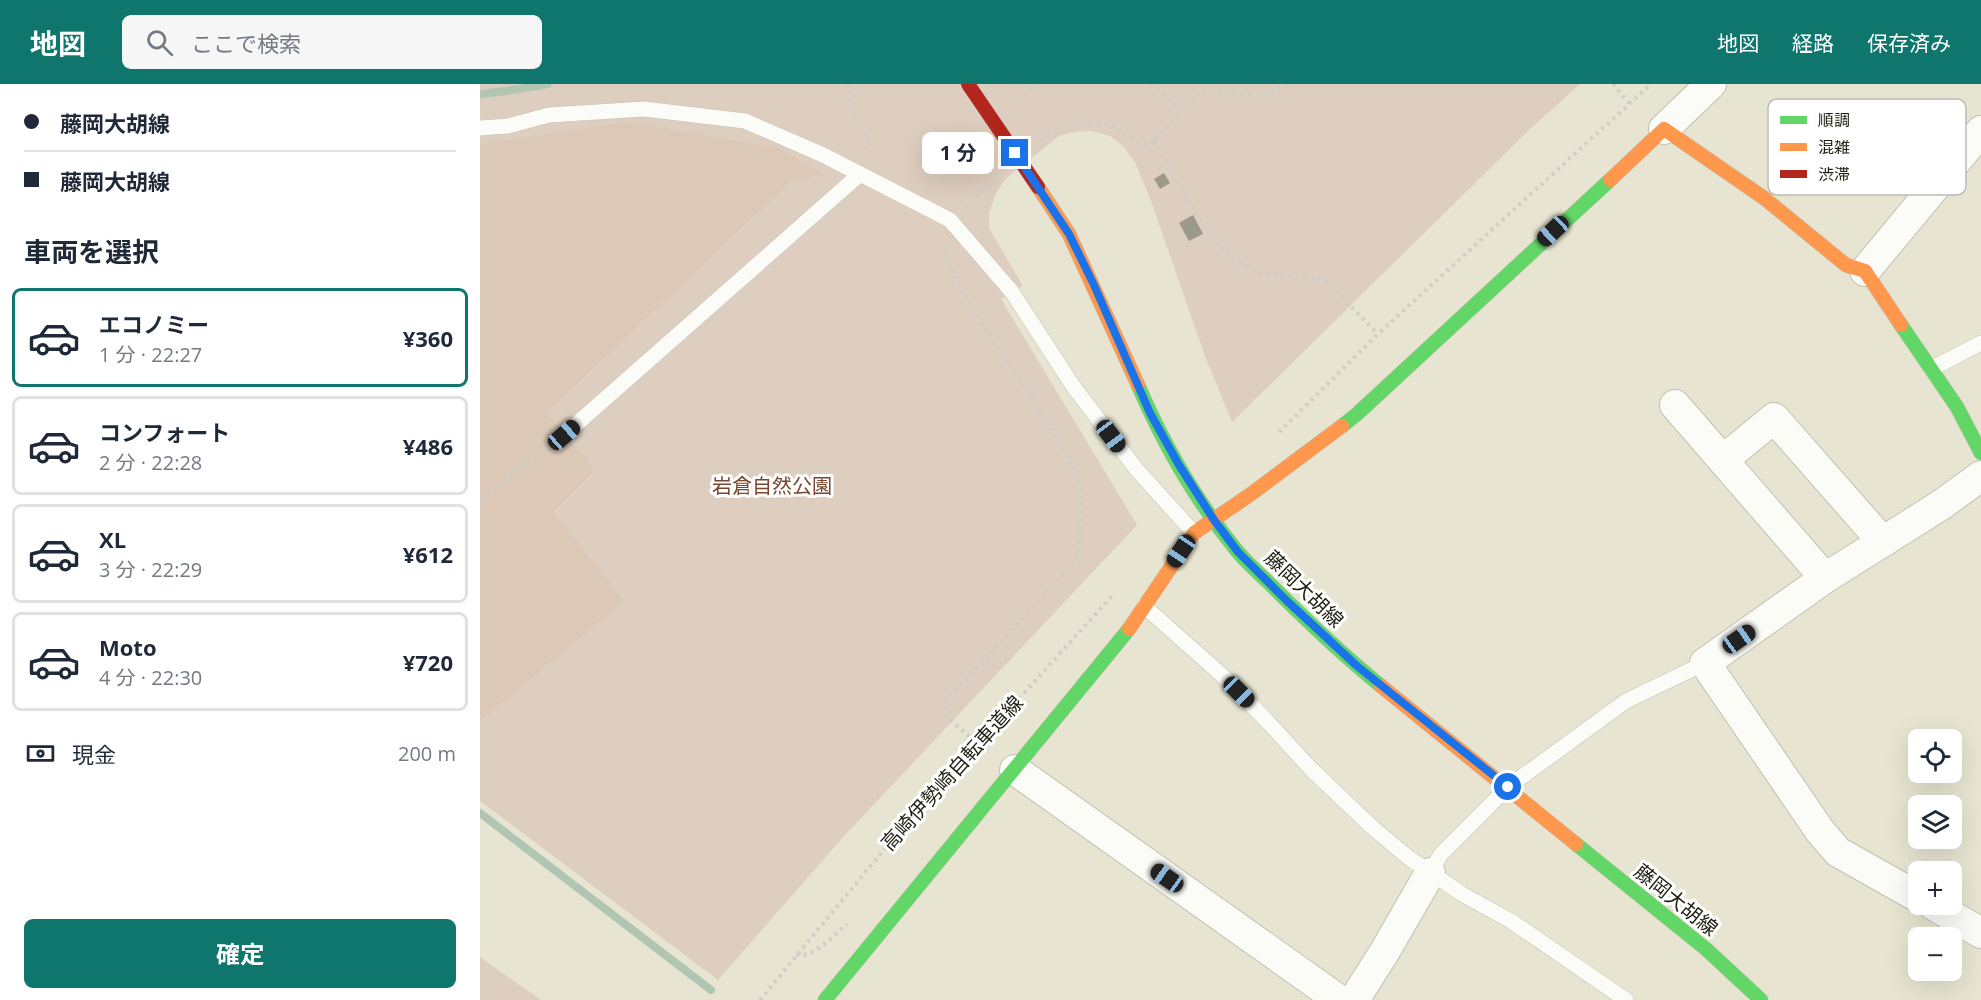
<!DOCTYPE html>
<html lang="ja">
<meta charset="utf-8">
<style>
:root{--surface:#fff;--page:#f6f6f7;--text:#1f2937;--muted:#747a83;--line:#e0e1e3;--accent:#0f766e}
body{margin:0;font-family:"Open Sans","Noto Sans JP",sans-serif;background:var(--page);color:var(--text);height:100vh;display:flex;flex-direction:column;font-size:22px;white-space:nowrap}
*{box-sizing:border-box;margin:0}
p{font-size:20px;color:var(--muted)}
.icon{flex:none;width:33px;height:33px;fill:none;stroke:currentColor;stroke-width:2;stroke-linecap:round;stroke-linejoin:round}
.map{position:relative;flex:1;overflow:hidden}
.sheet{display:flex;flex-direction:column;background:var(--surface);width:480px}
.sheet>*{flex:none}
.top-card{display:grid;align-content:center;height:132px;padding:0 24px;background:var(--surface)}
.fabs{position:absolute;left:1428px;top:645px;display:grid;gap:12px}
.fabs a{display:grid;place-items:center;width:54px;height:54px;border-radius:9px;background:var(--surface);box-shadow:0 6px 24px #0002;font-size:30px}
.end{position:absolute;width:27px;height:27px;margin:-14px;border:8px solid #1a73e8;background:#fff;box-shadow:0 0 0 3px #fff}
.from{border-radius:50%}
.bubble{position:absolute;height:42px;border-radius:9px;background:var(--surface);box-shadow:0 6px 24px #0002;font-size:20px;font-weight:700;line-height:42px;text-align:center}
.car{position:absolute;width:18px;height:36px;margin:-18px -9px;border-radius:8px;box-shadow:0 0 4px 2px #0007;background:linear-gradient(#222 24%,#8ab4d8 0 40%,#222 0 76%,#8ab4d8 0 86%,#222 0)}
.top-card b{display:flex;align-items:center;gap:21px;height:57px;font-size:22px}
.top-card b+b{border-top:2px solid var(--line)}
.top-card i{width:15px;height:15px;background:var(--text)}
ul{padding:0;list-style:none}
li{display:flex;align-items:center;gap:18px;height:99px;margin:0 12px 9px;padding:0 12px;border:3px solid var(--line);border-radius:9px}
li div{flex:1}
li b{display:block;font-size:22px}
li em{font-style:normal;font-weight:700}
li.on{border-color:var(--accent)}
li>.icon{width:54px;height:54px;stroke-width:1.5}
h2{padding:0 24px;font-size:27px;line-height:72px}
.pay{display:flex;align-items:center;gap:15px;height:66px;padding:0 24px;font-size:22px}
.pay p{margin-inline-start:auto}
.cta{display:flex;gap:12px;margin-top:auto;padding:12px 24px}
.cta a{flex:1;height:69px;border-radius:9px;background:var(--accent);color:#fff;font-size:24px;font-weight:700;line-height:69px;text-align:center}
header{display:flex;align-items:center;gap:36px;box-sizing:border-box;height:84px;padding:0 30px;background:var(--accent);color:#fff}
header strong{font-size:28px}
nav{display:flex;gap:33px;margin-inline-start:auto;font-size:21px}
.search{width:420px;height:54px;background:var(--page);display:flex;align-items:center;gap:15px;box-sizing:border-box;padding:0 21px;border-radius:9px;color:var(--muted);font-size:22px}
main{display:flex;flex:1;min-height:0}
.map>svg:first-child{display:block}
</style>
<header>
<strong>地図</strong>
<div class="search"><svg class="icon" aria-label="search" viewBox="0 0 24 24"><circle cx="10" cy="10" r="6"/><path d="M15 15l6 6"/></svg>ここで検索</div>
<nav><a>地図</a><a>経路</a><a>保存済み</a></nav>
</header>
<main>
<section class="sheet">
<div class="top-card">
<b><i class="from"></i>藤岡大胡線</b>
<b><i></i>藤岡大胡線</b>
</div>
<h2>車両を選択</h2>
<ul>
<li class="on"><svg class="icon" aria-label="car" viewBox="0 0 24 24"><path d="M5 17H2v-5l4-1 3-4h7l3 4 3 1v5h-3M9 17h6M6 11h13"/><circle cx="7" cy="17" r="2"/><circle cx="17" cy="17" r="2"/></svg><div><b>エコノミー</b><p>1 分 · 22:27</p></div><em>¥360</em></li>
<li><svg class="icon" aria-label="car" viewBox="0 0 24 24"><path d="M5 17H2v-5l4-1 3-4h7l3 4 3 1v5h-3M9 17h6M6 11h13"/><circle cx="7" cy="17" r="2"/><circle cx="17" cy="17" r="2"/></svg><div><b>コンフォート</b><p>2 分 · 22:28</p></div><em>¥486</em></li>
<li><svg class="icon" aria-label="car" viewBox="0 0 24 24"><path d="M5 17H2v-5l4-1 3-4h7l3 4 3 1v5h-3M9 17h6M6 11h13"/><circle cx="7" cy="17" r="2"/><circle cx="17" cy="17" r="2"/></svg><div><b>XL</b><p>3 分 · 22:29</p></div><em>¥612</em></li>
<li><svg class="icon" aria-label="car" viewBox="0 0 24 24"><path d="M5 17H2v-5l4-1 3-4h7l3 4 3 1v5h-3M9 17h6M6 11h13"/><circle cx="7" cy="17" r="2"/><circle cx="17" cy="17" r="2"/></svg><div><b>Moto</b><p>4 分 · 22:30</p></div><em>¥720</em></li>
</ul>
<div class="pay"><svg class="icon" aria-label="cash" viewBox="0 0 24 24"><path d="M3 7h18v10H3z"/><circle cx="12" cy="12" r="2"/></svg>現金<p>200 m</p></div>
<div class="cta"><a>確定</a></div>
</section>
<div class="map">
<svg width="1501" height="916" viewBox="0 0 1501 916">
<rect width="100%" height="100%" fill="#e7e5d1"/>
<!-- green -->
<g fill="#decebf">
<polygon points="0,0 1100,0 1050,45 752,338 725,272 670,114 655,78 643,62 630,52 612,47 593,48 579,52 526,94 516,109 509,129 509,144 543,202 521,215 657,441 366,750 238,896 0,717"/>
<polygon points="0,873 61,916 0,916"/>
</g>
<!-- forest -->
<polygon fill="#dbc8b6" points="148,38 298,64 344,90 312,96 66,329 106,374 113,388 73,428 144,517 0,637 0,60"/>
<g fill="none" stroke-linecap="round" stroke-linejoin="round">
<!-- stream -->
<g stroke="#b0c6b2" stroke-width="8">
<polyline points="0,10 26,7 68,0"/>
<polyline points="0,729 231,906"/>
</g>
</g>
<!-- building -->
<g fill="#9d998b">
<polygon points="684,89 690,99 680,105 674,95"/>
<polygon points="713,131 723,150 709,157 699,139"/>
</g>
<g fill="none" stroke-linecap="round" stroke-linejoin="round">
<!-- lane casing -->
<g stroke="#c2c1b1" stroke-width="16">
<g id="lane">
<polyline points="0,44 28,42 69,31 164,25 265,37 343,71 470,136 532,208 593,302 657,386 714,449"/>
<polyline points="1451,285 1501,259"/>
<polyline points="84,351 380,90"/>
<polyline points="664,522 744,593 788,638 831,685 893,744 929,774 982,810 1031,837 1146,916"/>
<polyline points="950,789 961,770 1028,703 1146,617 1225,579"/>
</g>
</g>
<!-- street casing -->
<g stroke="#c2c1b1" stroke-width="32">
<g id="street">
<polyline points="1184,45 1231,0"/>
<polyline points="1385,187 1501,47"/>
<polyline points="1195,321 1345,494"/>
<polyline points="1243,376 1294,334 1403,458"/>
<polyline points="535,686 859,916"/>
<polyline points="1438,813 1358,768 1340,747 1225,579 1345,494 1461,421 1501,392"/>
<polyline points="1452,820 1501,849"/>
<polyline points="874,916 905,867 950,789"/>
</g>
</g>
<!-- fast casing -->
<g stroke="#c2c1b1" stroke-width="15">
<g id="fast">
<polyline points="1421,241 1477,323 1501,369"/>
<path d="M658,301C683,359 717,418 757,467C768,480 781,491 793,503C827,537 863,571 901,602"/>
<polyline points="862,342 877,330 1130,96"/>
<polyline points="1096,760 1226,865 1281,916"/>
<polyline points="345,916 649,545"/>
</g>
</g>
<!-- slow casing -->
<g stroke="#c2c1b1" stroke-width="15">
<g id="slow">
<polyline points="1130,96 1184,45 1284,114 1366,181 1385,187 1421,241"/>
<polyline points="558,103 589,150 658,301"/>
<polyline points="649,545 714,449 771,410 862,342"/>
<polyline points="901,602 1096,760"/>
</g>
</g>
<!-- path -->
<g stroke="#cfcec8" stroke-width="4" stroke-dasharray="3 4.5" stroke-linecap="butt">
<path d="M368,0C369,20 378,39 389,56L385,69"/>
<polyline points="535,0 556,6 562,0"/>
<polyline points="671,0 700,25"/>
<polyline points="1133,0 1149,19"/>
<polyline points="561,56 590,40 627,40 642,47 657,59 666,61 674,57 700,25 722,7 739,7 780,11 810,0"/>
<polyline points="674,57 725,145 753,176 778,189 836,194 852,200 871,223 898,250"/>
<polyline points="485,123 517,94"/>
<polyline points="466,164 467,175 486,215 559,325 593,383 599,396 602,417 599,469 590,484 466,616 466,632 509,670"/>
<polyline points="799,348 898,250 1171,0"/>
<polyline points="0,419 38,384 69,362"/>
<path d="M316,871C335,874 353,851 367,840"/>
<polyline points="280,916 426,739 633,511"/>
</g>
<!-- lane -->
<use href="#lane" stroke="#fbfbf8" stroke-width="15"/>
<!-- street -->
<use href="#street" stroke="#fbfbf8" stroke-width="30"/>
<!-- fast -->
<use href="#fast" stroke="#63d668" stroke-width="14"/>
<!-- slow -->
<use href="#slow" stroke="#ff974d" stroke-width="14"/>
<!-- jam-bridge casing -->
<g stroke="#c5c4ba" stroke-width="15" stroke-linecap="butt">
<polyline id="jam-bridge" points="488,0 558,103"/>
</g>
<!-- jam-bridge -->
<use href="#jam-bridge" stroke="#b3261e" stroke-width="14"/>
</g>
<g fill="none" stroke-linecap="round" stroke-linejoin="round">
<!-- route -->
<polyline stroke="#1a73e8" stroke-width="8" points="535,69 589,150 614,201 670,329 699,381 734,436 758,468 806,516 877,582 1028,703"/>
</g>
<g text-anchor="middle" stroke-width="6" stroke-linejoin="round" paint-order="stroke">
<!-- park labels -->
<g font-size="20" fill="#774730" stroke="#fff">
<text x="292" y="409">岩倉自然公園</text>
</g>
<!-- street labels -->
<g font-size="20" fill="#1e1d10" stroke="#fff">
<text transform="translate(824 505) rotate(44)" y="7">藤岡大胡線</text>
<text transform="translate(472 689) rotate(-48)" y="7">高崎伊勢崎自転車道線</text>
<text transform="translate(1196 816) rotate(39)" y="7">藤岡大胡線</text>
</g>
</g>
<!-- legend -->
<rect x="1288" y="15" width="198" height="96" rx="9" fill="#fff" stroke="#bcbbb7" stroke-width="1.5"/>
<rect x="1300" y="32" width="27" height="8" fill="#63d668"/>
<rect x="1300" y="59" width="27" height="8" fill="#ff974d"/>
<rect x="1300" y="86" width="27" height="8" fill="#b3261e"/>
<g font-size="16" fill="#1e1d10">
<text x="1338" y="42">順調</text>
<text x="1338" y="69">混雑</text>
<text x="1338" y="96">渋滞</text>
</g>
</svg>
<div class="fabs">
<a><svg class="icon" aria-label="locate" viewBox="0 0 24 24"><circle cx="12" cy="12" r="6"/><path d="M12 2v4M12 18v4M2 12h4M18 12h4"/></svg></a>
<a><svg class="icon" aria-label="layers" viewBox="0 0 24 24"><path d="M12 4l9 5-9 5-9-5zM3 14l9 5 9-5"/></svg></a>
<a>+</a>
<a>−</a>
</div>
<i class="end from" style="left:1028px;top:703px"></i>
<i class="end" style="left:535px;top:69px"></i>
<div class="bubble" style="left:442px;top:48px;width:72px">1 分</div>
<i class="car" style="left:1073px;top:147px;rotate:227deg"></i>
<i class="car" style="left:84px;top:351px;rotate:49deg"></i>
<i class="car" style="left:631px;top:352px;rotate:143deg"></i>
<i class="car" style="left:701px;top:467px;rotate:214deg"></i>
<i class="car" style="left:1259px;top:555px;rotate:55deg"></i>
<i class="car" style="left:759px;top:608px;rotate:135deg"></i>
<i class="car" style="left:687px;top:794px;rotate:305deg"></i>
</div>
</main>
